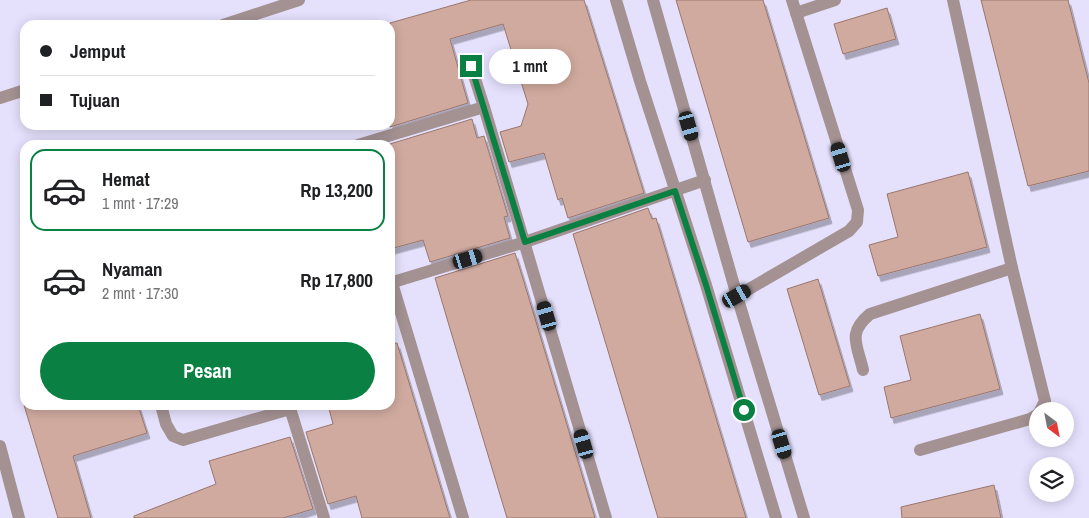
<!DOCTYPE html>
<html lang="id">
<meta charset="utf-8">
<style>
:root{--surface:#fff;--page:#f6f6f6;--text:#202124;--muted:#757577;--line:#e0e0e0;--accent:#0b8043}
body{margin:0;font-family:"Archivo Narrow",sans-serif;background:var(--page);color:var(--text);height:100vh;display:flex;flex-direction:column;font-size:19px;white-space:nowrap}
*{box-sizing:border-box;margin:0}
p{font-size:16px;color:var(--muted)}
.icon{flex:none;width:28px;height:28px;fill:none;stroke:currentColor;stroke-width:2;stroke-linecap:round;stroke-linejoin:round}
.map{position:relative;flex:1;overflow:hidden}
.panel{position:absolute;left:20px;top:140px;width:375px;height:270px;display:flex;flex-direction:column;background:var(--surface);border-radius:15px;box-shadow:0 2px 12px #0003}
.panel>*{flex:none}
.guide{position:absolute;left:20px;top:20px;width:375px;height:110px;border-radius:15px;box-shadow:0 2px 12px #0003;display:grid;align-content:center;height:110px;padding:0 20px;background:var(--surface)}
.needle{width:32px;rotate:148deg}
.buttons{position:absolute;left:1029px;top:402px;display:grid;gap:10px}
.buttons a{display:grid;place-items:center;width:45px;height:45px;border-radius:50%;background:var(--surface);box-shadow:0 2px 12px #0003;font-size:25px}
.end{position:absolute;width:22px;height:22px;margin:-11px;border:6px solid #0b8043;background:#fff;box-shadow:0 0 0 2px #fff}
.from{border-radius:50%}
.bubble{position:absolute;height:35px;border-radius:18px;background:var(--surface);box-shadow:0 2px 12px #0003;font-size:16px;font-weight:700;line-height:35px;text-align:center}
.car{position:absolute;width:15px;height:30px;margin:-15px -8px;border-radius:6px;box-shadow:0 0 4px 1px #0007;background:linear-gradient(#222 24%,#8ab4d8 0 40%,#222 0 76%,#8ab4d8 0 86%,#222 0)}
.guide b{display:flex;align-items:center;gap:18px;height:48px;font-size:19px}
.guide b+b{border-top:1px solid var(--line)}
.guide i{width:12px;height:12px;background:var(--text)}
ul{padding:9px 0 0;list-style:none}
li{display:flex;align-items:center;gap:15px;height:82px;margin:0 10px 8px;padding:0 10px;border:2px solid transparent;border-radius:15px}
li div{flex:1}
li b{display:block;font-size:19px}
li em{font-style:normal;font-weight:700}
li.current{border-color:var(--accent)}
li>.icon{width:45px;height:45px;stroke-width:1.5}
.cta{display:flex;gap:10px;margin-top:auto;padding:10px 20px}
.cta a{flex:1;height:58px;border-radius:30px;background:var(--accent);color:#fff;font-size:20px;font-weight:700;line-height:58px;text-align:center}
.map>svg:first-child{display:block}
</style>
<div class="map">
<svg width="1089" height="518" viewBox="0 0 1089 518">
<defs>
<filter id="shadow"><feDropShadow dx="3" dy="5.5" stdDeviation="0" flood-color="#0004"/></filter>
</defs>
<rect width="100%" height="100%" fill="#e5e1fd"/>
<!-- building -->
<g fill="#d0aa9f" stroke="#9a766c" filter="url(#shadow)">
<polygon points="471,0 584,0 644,193 568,218 562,198 558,200 544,153 509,162 500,132 521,126 528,104 503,24 450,39 468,103 390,127 390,23"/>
<polygon points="676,0 763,0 829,218 748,242"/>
<polygon points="981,0 1068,0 1089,83 1089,171 1028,186"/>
<polygon points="887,8 896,39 843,54 834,24"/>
<polygon points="472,119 477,138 484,136 508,216 504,217 510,238 430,262 423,240 390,249 390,144"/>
<polygon points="968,172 987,247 878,276 869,245 898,237 887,194"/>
<polygon points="648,208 652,219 656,218 746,518 658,518 573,234"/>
<polygon points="515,253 524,282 595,518 507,518 451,332 435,278"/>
<polygon points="818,279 850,386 819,395 787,289"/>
<polygon points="980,314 1000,389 891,418 884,387 911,380 900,336"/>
<polygon points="397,343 434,465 450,518 362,518 356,496 328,504 306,432 333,424 328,405 390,405 390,344"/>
<polygon points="24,405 138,405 147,433 73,456 91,518 58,518"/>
<polygon points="290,437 313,509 283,518 134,518 134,516 216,484 209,461"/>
<polygon points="994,485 1001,518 902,518 901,507"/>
</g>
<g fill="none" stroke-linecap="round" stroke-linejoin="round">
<!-- street -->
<g stroke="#a49293" stroke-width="12">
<polyline points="616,0 640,81 706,285 776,518"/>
<polyline points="653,0 737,296 804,518"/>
<polyline points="953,0 1012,268 1045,401 1040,411"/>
<polyline points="796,13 835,0"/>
<polyline points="223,25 299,0"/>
<polyline points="0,98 25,90"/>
<polyline points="484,107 606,518"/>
<polyline points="358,145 484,107 471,66"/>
<polyline points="390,283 525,242 705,180"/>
<polyline points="392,283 463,518"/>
<polyline points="737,296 849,231 857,222 858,210 792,0"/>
<path d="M863,370C857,344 847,333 870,314L1012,268"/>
<polyline points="161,405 166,424 173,436 183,440 290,409"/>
<polyline points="289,405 324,518"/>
<polyline points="0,446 19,518"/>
<polyline points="920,450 1030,419 1038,414"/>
</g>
</g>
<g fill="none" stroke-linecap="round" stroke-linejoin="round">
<!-- route -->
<polyline stroke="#0b8043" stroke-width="6" points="471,66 525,242 675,191 706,285 744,410"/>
</g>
</svg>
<div class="buttons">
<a><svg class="needle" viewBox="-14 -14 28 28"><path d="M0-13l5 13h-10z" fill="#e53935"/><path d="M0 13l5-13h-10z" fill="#757577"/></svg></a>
<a><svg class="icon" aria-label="layers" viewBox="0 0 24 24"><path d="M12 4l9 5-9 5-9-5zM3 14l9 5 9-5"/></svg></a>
</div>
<i class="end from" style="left:744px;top:410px"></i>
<i class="end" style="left:471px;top:66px"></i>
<div class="bubble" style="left:489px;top:49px;width:82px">1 mnt</div>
<i class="car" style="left:689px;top:126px;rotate:164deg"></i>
<i class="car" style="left:841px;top:157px;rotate:343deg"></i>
<i class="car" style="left:468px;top:259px;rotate:73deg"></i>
<i class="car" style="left:737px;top:296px;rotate:60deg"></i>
<i class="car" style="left:547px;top:316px;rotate:344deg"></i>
<i class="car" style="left:584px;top:444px;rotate:344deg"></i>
<i class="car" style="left:782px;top:444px;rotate:163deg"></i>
<div class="guide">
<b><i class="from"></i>Jemput</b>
<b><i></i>Tujuan</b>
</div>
<section class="panel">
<ul>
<li class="current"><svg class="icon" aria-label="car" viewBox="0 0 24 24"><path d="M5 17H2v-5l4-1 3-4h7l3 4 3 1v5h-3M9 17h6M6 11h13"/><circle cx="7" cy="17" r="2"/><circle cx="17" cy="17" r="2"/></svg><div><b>Hemat</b><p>1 mnt · 17:29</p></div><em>Rp 13,200</em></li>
<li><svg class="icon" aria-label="car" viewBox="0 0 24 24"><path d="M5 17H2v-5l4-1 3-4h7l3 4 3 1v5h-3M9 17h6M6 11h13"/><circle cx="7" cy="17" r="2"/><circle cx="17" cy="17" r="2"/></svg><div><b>Nyaman</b><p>2 mnt · 17:30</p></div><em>Rp 17,800</em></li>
</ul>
<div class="cta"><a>Pesan</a></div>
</section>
</div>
